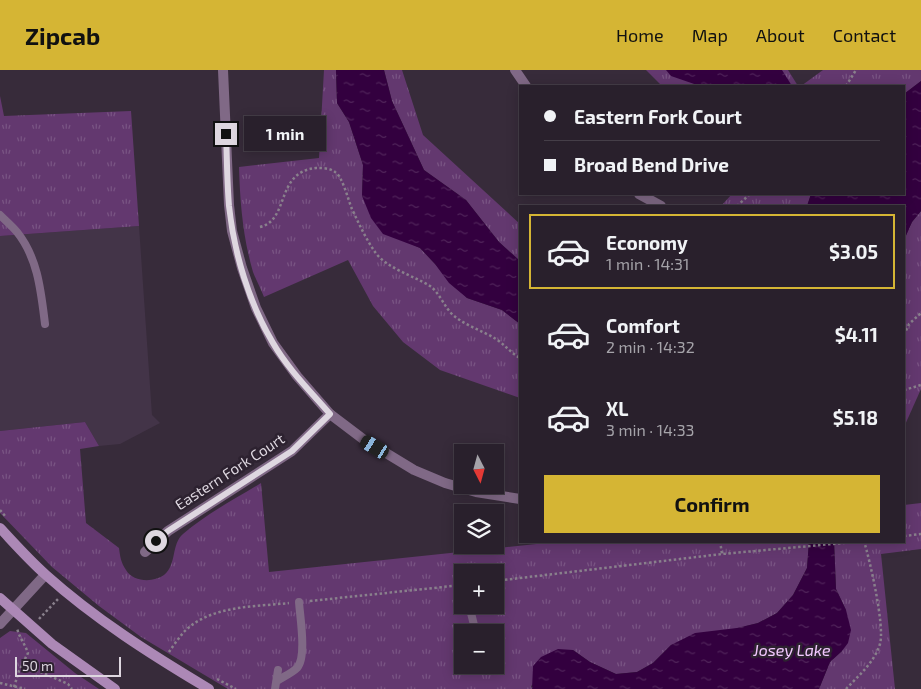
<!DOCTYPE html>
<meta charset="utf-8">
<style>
:root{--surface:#29202c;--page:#312834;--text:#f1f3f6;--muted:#a5a3a9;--line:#453e48;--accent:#d5b534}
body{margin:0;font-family:"Exo 2",sans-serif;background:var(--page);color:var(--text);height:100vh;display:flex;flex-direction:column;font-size:19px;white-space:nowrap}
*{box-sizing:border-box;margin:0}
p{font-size:16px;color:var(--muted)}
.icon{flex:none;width:28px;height:28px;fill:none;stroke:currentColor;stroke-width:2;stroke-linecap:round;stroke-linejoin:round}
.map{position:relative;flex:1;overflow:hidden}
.drawer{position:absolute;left:519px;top:135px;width:386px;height:338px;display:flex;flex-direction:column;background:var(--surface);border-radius:0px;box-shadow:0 2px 12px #0003,0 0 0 1px var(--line)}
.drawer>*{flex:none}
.top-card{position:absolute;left:519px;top:15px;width:386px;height:110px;border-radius:0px;box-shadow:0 2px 12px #0003,0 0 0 1px var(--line);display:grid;align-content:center;height:110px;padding:0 25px;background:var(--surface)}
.needle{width:32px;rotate:174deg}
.buttons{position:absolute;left:454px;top:374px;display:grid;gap:10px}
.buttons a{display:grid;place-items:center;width:50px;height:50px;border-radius:0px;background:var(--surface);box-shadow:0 2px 12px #0003,0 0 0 1px var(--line);font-size:25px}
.scale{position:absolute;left:15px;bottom:12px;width:106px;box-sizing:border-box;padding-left:5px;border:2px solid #ded7e0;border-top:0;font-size:14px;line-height:18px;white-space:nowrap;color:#ded7e0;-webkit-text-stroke:4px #2d2230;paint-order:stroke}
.end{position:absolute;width:22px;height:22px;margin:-11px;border:6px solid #ded7e0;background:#111;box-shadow:0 0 0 2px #111}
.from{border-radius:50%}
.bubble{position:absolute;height:35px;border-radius:0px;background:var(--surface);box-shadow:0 2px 12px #0003,0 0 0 1px var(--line);font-size:16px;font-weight:700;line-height:35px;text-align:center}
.car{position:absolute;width:15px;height:30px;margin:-15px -8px;border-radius:6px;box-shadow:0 0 4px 1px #0007;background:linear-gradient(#222 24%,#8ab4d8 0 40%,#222 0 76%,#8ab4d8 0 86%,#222 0)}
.top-card b{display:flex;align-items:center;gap:18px;height:48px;font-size:19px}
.top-card b+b{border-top:1px solid var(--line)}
.top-card i{width:12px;height:12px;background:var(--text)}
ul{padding:9px 0 0;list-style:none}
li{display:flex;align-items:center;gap:15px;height:75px;margin:0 10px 8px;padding:0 15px;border:2px solid transparent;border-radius:0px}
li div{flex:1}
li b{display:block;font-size:19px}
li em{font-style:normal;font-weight:700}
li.current{border-color:var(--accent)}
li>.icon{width:45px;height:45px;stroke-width:1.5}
.primary-button{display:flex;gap:10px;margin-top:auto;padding:10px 25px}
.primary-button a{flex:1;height:58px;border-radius:0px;background:var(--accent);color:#111;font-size:20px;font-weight:700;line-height:58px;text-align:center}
header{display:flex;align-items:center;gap:30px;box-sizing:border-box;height:70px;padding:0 25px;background:var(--accent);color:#111}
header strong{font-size:24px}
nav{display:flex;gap:28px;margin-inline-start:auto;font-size:18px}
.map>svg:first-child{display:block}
</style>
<header>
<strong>Zipcab</strong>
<nav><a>Home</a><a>Map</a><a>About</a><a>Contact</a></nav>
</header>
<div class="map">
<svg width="921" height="619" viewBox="0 0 921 619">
<defs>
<pattern id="grass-tufts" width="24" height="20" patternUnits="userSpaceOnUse" patternTransform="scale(1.25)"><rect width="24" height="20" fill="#63386f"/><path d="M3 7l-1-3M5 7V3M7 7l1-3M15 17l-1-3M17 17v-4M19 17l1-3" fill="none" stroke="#795483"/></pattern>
<pattern id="water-ripples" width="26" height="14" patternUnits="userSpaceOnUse" patternTransform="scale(1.25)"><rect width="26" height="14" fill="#33003f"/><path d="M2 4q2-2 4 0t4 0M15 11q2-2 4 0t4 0" fill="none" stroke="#50245a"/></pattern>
</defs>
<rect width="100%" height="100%" fill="#372b3a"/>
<!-- built -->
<polygon fill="#433448" points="139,156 152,345 160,353 120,374 99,376 85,352 0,361 0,166"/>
<!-- grass -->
<g fill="url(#grass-tufts)" fill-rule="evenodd">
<path d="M324,0H336L337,33L349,52L363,95L362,126L405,171L420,178L467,228L502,240L520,254V328L440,300L403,272L373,236L348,190L264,227C261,219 256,210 253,202C243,168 240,132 239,97L319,88Z"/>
<polygon points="384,0 402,0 423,65 520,154 520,191 499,172 466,130 424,100 392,31"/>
<polygon points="646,0 788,0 798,16 662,16"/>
<polygon points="823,0 921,0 921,11 904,24 904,16 801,16"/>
<polygon points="0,26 4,46 131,41 139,156 0,166"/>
<polygon points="732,124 811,124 807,136 721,136"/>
<polygon points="921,141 921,319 904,357 904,170 912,152"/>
<path d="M85,352L99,376L80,379L86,453L119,478C120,486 121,493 126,500C133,512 153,513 164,505C177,495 171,474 183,464C206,444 235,429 261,413L269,502L565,471H809L807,498L793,525L777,543L758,553L671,575L653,593L637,602L616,604L590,592L573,580L531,616L532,619H228L141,567L99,536L52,497L0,443V361ZM462,502H495V535H462ZM462,562H495V595H462Z"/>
<polygon points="921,433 921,479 881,484 895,619 819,619 830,592 842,581 846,540 836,519 834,471 904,471 904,435"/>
<polygon points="10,561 26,563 75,603 99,619 0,619 0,568"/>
</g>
<!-- water -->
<g fill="url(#water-ripples)">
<polygon points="336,0 384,0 392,31 424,100 466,130 499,172 520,191 520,254 502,240 467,228 449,213 435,194 420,178 383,164 371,148 362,126 363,95 349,52 337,33"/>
<polygon points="666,0 782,0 792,16 700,16 671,6"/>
<polygon points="921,11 921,141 912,152 904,170 904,136 807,136 811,124 904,124 904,24"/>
<polygon points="809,471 834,471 836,519 846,540 851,560 848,573 842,581 830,592 819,619 532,619 533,596 541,587 558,579 573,580 590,592 616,604 637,602 653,593 671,575 695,563 737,558 758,553 777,543 793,525 807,498"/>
</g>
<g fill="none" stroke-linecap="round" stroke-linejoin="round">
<!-- path -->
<g stroke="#89808c" stroke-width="2.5" stroke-dasharray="2.5 2.5" stroke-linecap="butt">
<polyline points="846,16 856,0"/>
<polyline points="737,136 750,124"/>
<path d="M260,157C290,150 275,102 316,98C322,98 330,98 335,102C343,107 348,130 352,139C359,154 366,169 375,182C386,198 414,206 430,216C440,223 444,237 453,245C466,256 483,261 496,269C505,275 511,283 520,288"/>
<polyline points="904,265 909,254 921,243"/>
<polyline points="904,320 921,315"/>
<polyline points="0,440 6,447"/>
<polyline points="904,466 921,464"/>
<polyline points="720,471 722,484"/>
<polyline points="495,511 722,484 865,471"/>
<polyline points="310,531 462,515"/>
<polyline points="39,549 58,529"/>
<path d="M169,582C173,576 178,569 183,563C209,535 254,537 289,533"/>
<polyline points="22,594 68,614 72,619"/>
<polyline points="217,609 236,619"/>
<polyline points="0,613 25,619"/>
<path d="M14,617L19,601L28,583C25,574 19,567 17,558"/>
<path d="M846,619C859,605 874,593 880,574C885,556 870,491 864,471"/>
</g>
<!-- service -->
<g stroke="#806986" stroke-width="8">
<path d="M0,145C6,151 12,156 17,162C38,188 41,222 45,254"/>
<polyline points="469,535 474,555"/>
<path d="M277,611C283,607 292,603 297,598C307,587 300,547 299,532"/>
<polyline points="275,619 278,600"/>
</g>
<!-- minor -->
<g stroke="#806986" stroke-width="10">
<polyline points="223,0 229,135 232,161 242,198 256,238 273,273 297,306 330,344 363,369 414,400 445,413 476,422 520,429"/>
<polyline points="515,0 526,16"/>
<polyline points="639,124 661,136"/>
<polyline points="145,482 168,461 292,381 330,344"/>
</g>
<!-- tertiary -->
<polyline stroke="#806986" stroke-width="10" points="0,554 45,505"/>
<!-- secondary -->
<g stroke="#ac88b6" stroke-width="10">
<path d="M0,458C15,474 29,490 46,505C95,549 152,585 209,619"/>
<polyline points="0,528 52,574 115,619"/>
</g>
</g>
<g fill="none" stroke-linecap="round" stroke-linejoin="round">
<!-- route -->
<path stroke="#ded7e0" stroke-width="6" d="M156,471L168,461L292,381L330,344C310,321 288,299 273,273C249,233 234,183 229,136C227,112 227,88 226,64"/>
</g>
<g text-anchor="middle" stroke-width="5" stroke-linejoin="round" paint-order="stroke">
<!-- street labels -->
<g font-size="15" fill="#ded7e0" stroke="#2d2230">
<text transform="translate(230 402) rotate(-33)" y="5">Eastern Fork Court</text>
</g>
<!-- water labels -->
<g font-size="16" font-style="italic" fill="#f2c7fe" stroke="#2d2230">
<text x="792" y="586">Josey Lake</text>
</g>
</g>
</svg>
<div class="buttons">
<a><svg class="needle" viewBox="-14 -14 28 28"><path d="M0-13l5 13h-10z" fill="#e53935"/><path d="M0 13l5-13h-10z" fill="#a5a3a9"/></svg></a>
<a><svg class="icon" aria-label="layers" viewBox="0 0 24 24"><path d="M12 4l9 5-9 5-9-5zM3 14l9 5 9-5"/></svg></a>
<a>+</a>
<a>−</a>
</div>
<div class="scale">50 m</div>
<i class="end from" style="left:156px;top:471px"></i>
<i class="end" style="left:226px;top:64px"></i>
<div class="bubble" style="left:244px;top:46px;width:82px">1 min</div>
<i class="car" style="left:375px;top:377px;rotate:301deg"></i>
<div class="top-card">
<b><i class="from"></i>Eastern Fork Court</b>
<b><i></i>Broad Bend Drive</b>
</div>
<section class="drawer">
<ul>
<li class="current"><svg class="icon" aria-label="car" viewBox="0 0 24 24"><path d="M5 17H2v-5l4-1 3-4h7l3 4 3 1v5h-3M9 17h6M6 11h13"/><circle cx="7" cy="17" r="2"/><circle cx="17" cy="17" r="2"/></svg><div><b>Economy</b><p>1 min · 14:31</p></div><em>$3.05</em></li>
<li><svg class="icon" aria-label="car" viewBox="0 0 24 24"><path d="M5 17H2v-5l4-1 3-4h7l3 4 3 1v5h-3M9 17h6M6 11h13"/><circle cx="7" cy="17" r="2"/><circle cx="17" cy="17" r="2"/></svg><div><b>Comfort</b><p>2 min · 14:32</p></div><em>$4.11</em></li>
<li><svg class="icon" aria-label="car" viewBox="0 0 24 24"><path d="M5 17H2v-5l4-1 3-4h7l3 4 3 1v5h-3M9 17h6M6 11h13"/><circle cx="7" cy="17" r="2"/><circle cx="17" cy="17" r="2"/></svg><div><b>XL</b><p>3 min · 14:33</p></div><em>$5.18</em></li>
</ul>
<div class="primary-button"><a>Confirm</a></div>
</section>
</div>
